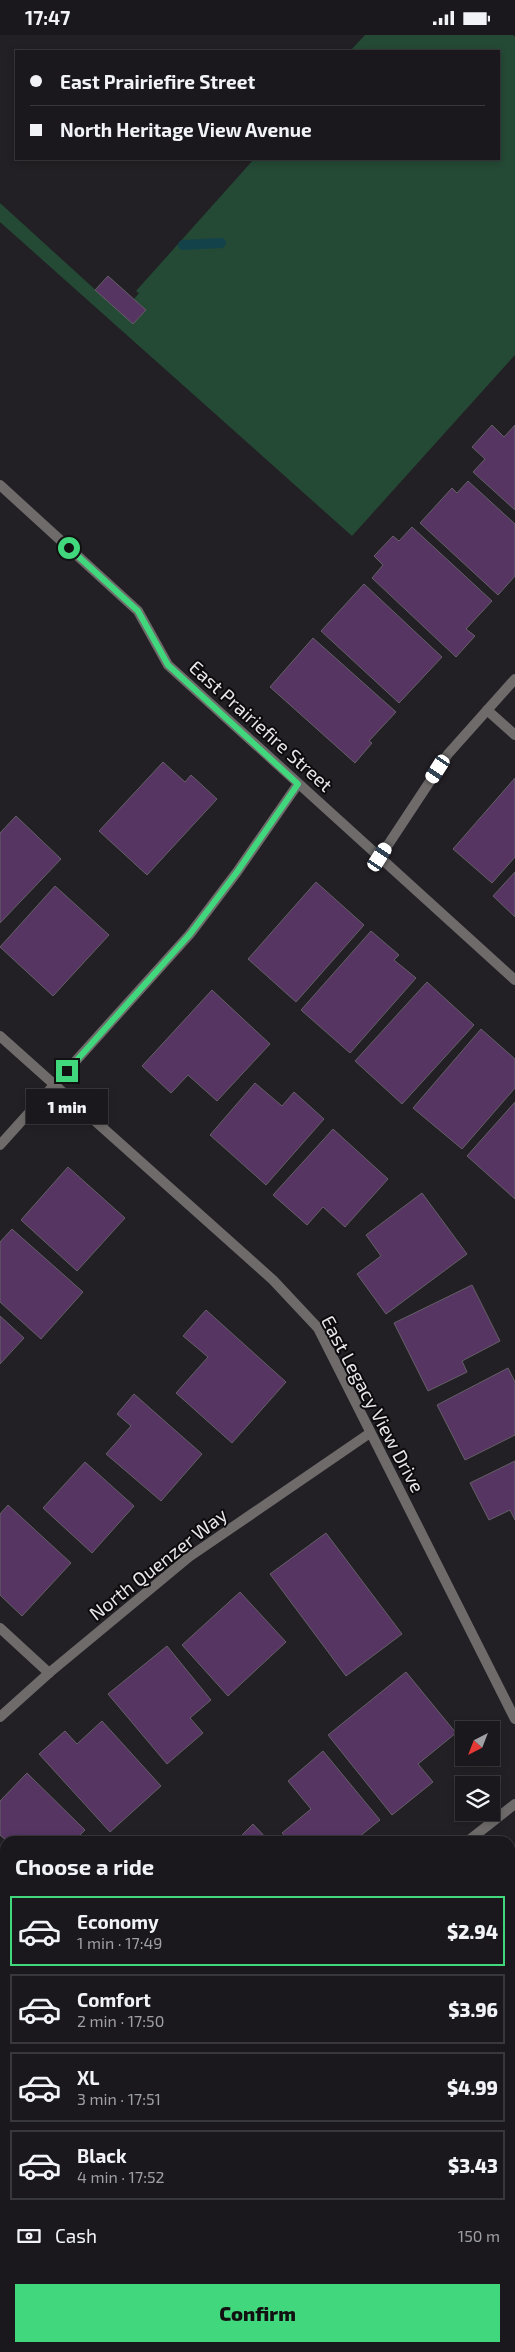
<!DOCTYPE html>
<meta charset="utf-8">
<style>
:root{--surface:#1a181c;--page:#272529;--text:#f1f3f6;--muted:#9fa0a3;--line:#38373b;--accent:#41d77c}
body{margin:0;font-family:"Exo 2",sans-serif;background:var(--page);color:var(--text);height:100vh;display:flex;flex-direction:column;font-size:19px;white-space:nowrap}
*{box-sizing:border-box;margin:0}
p{font-size:16px;color:var(--muted)}
.icon{flex:none;width:28px;height:28px;fill:none;stroke:currentColor;stroke-width:2;stroke-linecap:round;stroke-linejoin:round}
.map{position:relative;flex:1;overflow:hidden}
.side{position:absolute;left:0px;top:1801px;width:515px;height:516px;display:flex;flex-direction:column;background:var(--surface);border-radius:15px 15px 0 0;box-shadow:0 2px 8px #0003,0 0 0 1px var(--line)}
.side>*{flex:none}
.banner{position:absolute;left:15px;top:15px;width:485px;height:110px;border-radius:0px;box-shadow:0 2px 8px #0003,0 0 0 1px var(--line);display:grid;align-content:center;height:110px;padding:0 15px;background:var(--surface)}
.needle{width:32px;rotate:222deg}
.fabs{position:absolute;left:455px;top:1686px;display:grid;gap:10px}
.fabs a{display:grid;place-items:center;width:45px;height:45px;border-radius:0px;background:var(--surface);box-shadow:0 2px 8px #0003,0 0 0 1px var(--line);font-size:25px}
.end{position:absolute;width:22px;height:22px;margin:-11px;border:6px solid #41d77c;background:#111;box-shadow:0 0 0 2px #111}
.from{border-radius:50%}
.bubble{position:absolute;height:35px;border-radius:0px;background:var(--surface);box-shadow:0 2px 8px #0003,0 0 0 1px var(--line);font-size:16px;font-weight:800;line-height:35px;text-align:center}
.car{position:absolute;width:15px;height:30px;margin:-15px -8px;border-radius:6px;box-shadow:0 0 4px 1px #0007;background:linear-gradient(#fff 24%,#345 0 40%,#fff 0 76%,#345 0 86%,#fff 0)}
.banner b{display:flex;align-items:center;gap:18px;height:48px;font-size:19px}
.banner b+b{border-top:1px solid var(--line)}
.banner i{width:12px;height:12px;background:var(--text)}
ul{padding:0;list-style:none}
li{display:flex;align-items:center;gap:15px;height:70px;margin:0 10px 8px;padding:0 5px;border:2px solid var(--line);border-radius:0px}
li div{flex:1}
li b{display:block;font-size:19px}
li em{font-style:normal;font-weight:800}
li.selected{border-color:var(--accent)}
li>.icon{width:45px;height:45px;stroke-width:1.5}
h2{padding:0 15px;font-size:22px;line-height:60px}
.pay{display:flex;align-items:center;gap:12px;height:55px;padding:0 15px;font-size:19px}
.pay p{margin-inline-start:auto}
.cta{display:flex;gap:10px;margin-top:auto;padding:10px 15px}
.cta a{flex:1;height:58px;border-radius:0px;background:var(--accent);color:#111;font-size:20px;font-weight:800;line-height:58px;text-align:center}
.status{display:flex;justify-content:space-between;align-items:center;height:35px;padding:0 25px;background:var(--surface);direction:ltr}
.status svg{height:14px;fill:currentColor}
.map>svg:first-child{display:block}
</style>
<div class="status"><b>17:47</b><svg viewBox="0 0 49 12"><path d="M0 12V9h3v3zM5 12V6h3v6zM10 12V3h3v9zM15 12V0h3v12zM26 1h20v11H26zM47 4h2v5h-2z"/></svg></div>
<div class="map">
<svg width="515" height="2317" viewBox="0 0 515 2317">
<rect width="100%" height="100%" fill="#232025"/>
<!-- green -->
<polygon fill="#244935" points="365,0 513,0 515,2 515,320 352,501 0,187 0,168 133,289 146,275 134,264 139,258 136,256 254,124 499,124 499,16 350,16"/>
<g fill="none" stroke-linecap="round" stroke-linejoin="round">
<!-- stream -->
<polyline stroke="#13424b" stroke-width="10" points="183,210 221,208"/>
</g>
<!-- building -->
<g fill="#563563" stroke="#646066">
<polygon points="108,241 146,275 133,289 95,255"/>
<polygon points="492,390 504,402 515,390 515,475 473,437 485,424 472,412"/>
<polygon points="468,446 515,489 515,541 498,560 420,488 452,453 457,458"/>
<polygon points="412,492 492,566 466,594 475,601 456,622 372,543 383,530 374,521 393,501 399,506"/>
<polygon points="364,549 442,622 399,668 321,596"/>
<polygon points="313,603 396,677 369,706 372,708 355,728 270,652"/>
<polygon points="163,727 185,747 191,740 217,764 147,840 99,796"/>
<polygon points="515,743 515,822 492,848 453,814"/>
<polygon points="16,781 61,824 0,888 0,798"/>
<polygon points="515,837 515,882 493,861"/>
<polygon points="316,847 364,890 296,967 248,924"/>
<polygon points="55,851 109,900 53,961 0,912"/>
<polygon points="371,896 399,920 394,925 416,943 350,1018 301,975"/>
<polygon points="427,947 474,990 402,1069 355,1026"/>
<polygon points="212,955 270,1009 217,1066 188,1040 171,1058 142,1031"/>
<polygon points="481,994 515,1024 515,1053 462,1114 413,1073"/>
<polygon points="255,1048 282,1071 294,1057 324,1084 266,1150 210,1100"/>
<polygon points="515,1067 515,1164 467,1121"/>
<polygon points="333,1094 388,1144 345,1192 323,1172 307,1190 273,1160"/>
<polygon points="68,1132 125,1183 77,1236 21,1185"/>
<polygon points="422,1158 467,1219 386,1279 357,1239 381,1221 366,1200"/>
<polygon points="12,1194 83,1257 41,1304 0,1267 0,1207"/>
<polygon points="472,1250 500,1306 462,1326 467,1337 428,1356 394,1288"/>
<polygon points="206,1275 286,1347 232,1408 176,1358 208,1322 183,1301"/>
<polygon points="0,1281 24,1303 0,1329"/>
<polygon points="508,1333 515,1347 515,1400 465,1425 437,1370"/>
<polygon points="134,1359 202,1419 161,1466 106,1419 131,1391 117,1379"/>
<polygon points="515,1426 515,1485 510,1475 489,1485 470,1448"/>
<polygon points="85,1427 134,1471 92,1518 43,1473"/>
<polygon points="8,1470 71,1528 22,1581 0,1560 0,1479"/>
<polygon points="326,1498 402,1599 346,1641 270,1539"/>
<polygon points="240,1557 286,1607 228,1661 182,1610"/>
<polygon points="167,1611 211,1665 190,1683 203,1698 167,1729 108,1659"/>
<polygon points="406,1637 456,1698 418,1729 433,1747 392,1780 328,1700"/>
<polygon points="102,1686 161,1751 110,1797 39,1719 65,1696 77,1709"/>
<polygon points="323,1716 380,1785 354,1806 289,1806 282,1798 311,1774 288,1746"/>
<polygon points="27,1738 85,1795 74,1806 7,1806 0,1800 0,1766"/>
<polygon points="253,1789 269,1806 236,1806"/>
<polygon points="0,1830 5,1835 5,1889 0,1894"/>
<polygon points="515,1864 515,1953 510,1956 510,1867"/>
<polygon points="5,1994 5,2059 0,2054 0,1999"/>
<polygon points="510,2093 515,2099 515,2154 512,2157 515,2160 515,2194 510,2198"/>
<polygon points="82,2312 112,2312 117,2317 78,2317"/>
<polygon points="297,2312 395,2312 391,2317 302,2317"/>
</g>
<g fill="none" stroke-linecap="round" stroke-linejoin="round">
<!-- lane -->
<g stroke="#6f6b6b" stroke-width="10">
<polyline points="487,675 515,700"/>
<polyline points="0,1593 49,1638"/>
</g>
<!-- street -->
<g stroke="#6f6b6b" stroke-width="10">
<polyline points="0,450 138,576 168,630 515,945"/>
<polyline points="380,822 448,719 515,644"/>
<polyline points="0,1001 273,1245 318,1293 515,1684"/>
<polyline points="0,1110 190,899 237,837 298,749"/>
<polyline points="0,1682 49,1638 189,1522 370,1398"/>
<polyline points="468,1806 515,1769"/>
<polyline points="0,2138 5,2143"/>
<polyline points="0,2256 5,2250"/>
<polyline points="510,2289 515,2284"/>
<polyline points="197,2312 202,2317"/>
<polyline points="482,2317 486,2312"/>
</g>
</g>
<g fill="none" stroke-linecap="round" stroke-linejoin="round">
<!-- route -->
<polyline stroke="#41d77c" stroke-width="6" points="67,1036 190,899 237,837 298,749 168,630 138,576 69,513"/>
</g>
<g text-anchor="middle" stroke-width="4" stroke-linejoin="round" paint-order="stroke">
<!-- street labels -->
<g font-size="19" fill="#e8e6e9" stroke="#0c0a0c">
<text transform="translate(261 691) rotate(42)" y="7">East Prairiefire Street</text>
<text transform="translate(373 1369) rotate(62)" y="7">East Legacy View Drive</text>
<text transform="translate(158 1529) rotate(-38)" y="7">North Quenzer Way</text>
</g>
</g>
</svg>
<div class="fabs">
<a><svg class="needle" viewBox="-14 -14 28 28"><path d="M0-13l5 13h-10z" fill="#e53935"/><path d="M0 13l5-13h-10z" fill="#9fa0a3"/></svg></a>
<a><svg class="icon" aria-label="layers" viewBox="0 0 24 24"><path d="M12 4l9 5-9 5-9-5zM3 14l9 5 9-5"/></svg></a>
</div>
<i class="end from" style="left:69px;top:513px"></i>
<i class="end" style="left:67px;top:1036px"></i>
<div class="bubble" style="left:26px;top:1054px;width:82px">1 min</div>
<i class="car" style="left:438px;top:734px;rotate:213deg"></i>
<i class="car" style="left:380px;top:822px;rotate:33deg"></i>
<div class="banner">
<b><i class="from"></i>East Prairiefire Street</b>
<b><i></i>North Heritage View Avenue</b>
</div>
<section class="side">
<h2>Choose a ride</h2>
<ul>
<li class="selected"><svg class="icon" aria-label="car" viewBox="0 0 24 24"><path d="M5 17H2v-5l4-1 3-4h7l3 4 3 1v5h-3M9 17h6M6 11h13"/><circle cx="7" cy="17" r="2"/><circle cx="17" cy="17" r="2"/></svg><div><b>Economy</b><p>1 min · 17:49</p></div><em>$2.94</em></li>
<li><svg class="icon" aria-label="car" viewBox="0 0 24 24"><path d="M5 17H2v-5l4-1 3-4h7l3 4 3 1v5h-3M9 17h6M6 11h13"/><circle cx="7" cy="17" r="2"/><circle cx="17" cy="17" r="2"/></svg><div><b>Comfort</b><p>2 min · 17:50</p></div><em>$3.96</em></li>
<li><svg class="icon" aria-label="car" viewBox="0 0 24 24"><path d="M5 17H2v-5l4-1 3-4h7l3 4 3 1v5h-3M9 17h6M6 11h13"/><circle cx="7" cy="17" r="2"/><circle cx="17" cy="17" r="2"/></svg><div><b>XL</b><p>3 min · 17:51</p></div><em>$4.99</em></li>
<li><svg class="icon" aria-label="car" viewBox="0 0 24 24"><path d="M5 17H2v-5l4-1 3-4h7l3 4 3 1v5h-3M9 17h6M6 11h13"/><circle cx="7" cy="17" r="2"/><circle cx="17" cy="17" r="2"/></svg><div><b>Black</b><p>4 min · 17:52</p></div><em>$3.43</em></li>
</ul>
<div class="pay"><svg class="icon" aria-label="cash" viewBox="0 0 24 24"><path d="M3 7h18v10H3z"/><circle cx="12" cy="12" r="2"/></svg>Cash<p>150 m</p></div>
<div class="cta"><a>Confirm</a></div>
</section>
</div>
